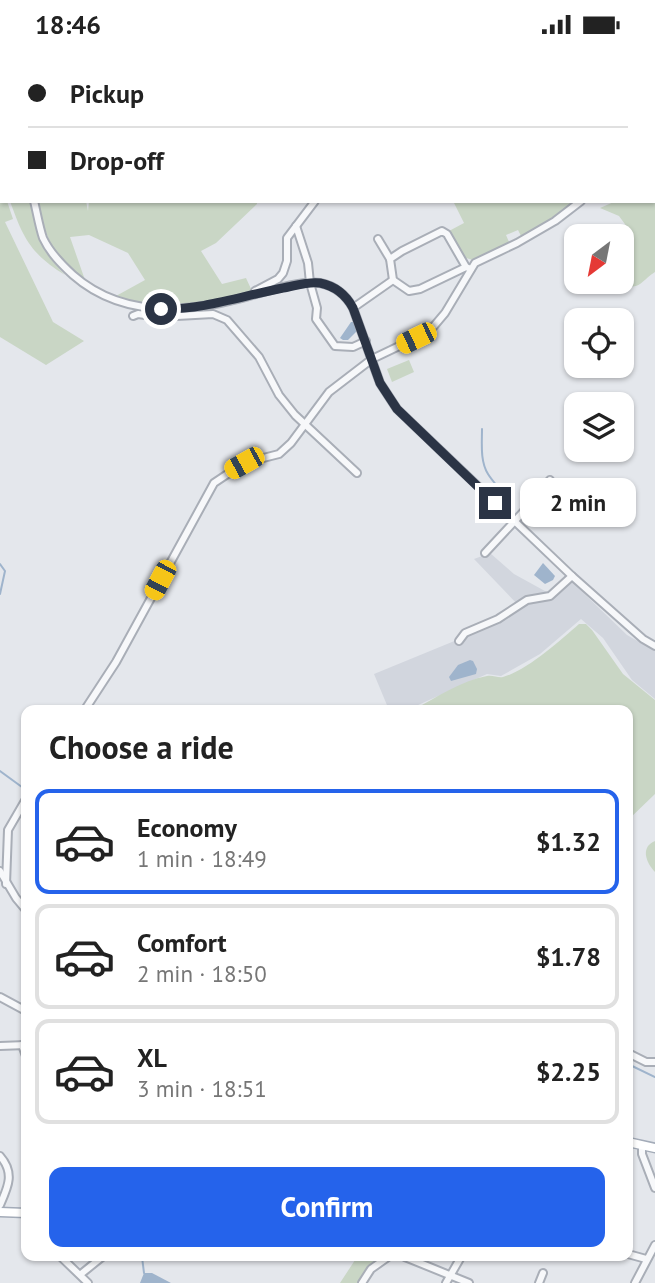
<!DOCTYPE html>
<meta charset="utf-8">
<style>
:root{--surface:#fff;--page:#f2f2f2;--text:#222;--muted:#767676;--line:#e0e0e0;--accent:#2563eb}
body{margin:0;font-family:"PT Sans",sans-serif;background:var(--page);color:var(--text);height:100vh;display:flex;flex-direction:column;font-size:26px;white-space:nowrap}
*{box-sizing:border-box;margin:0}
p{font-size:23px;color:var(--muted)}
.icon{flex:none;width:38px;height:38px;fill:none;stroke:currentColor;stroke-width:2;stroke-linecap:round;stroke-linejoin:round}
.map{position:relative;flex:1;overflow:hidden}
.sheet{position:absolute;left:21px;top:656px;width:612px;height:556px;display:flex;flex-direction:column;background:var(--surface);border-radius:14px;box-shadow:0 2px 5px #0004}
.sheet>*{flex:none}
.banner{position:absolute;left:0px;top:0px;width:656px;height:154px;box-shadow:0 2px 5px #0004;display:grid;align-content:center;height:154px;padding:0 28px;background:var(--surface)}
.needle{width:46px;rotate:212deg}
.fabs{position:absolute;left:564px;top:175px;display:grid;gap:14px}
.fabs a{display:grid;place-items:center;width:70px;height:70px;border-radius:14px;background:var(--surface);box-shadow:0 2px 5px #0004;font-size:35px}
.end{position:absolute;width:32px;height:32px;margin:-16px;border:9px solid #2b3445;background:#fff;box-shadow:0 0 0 4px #fff}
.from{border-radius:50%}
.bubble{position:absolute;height:49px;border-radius:14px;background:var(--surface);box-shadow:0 2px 5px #0004;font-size:23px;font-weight:600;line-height:49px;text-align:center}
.car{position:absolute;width:21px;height:42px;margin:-21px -10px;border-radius:9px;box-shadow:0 0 5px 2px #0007;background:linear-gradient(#f5c518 24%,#345 0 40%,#f5c518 0 76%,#345 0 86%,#f5c518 0)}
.banner b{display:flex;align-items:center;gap:24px;height:66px;font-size:26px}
.banner b+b{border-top:2px solid var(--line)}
.banner i{width:18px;height:18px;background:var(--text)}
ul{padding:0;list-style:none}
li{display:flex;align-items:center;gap:21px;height:105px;margin:0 14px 10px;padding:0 14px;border:4px solid var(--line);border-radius:14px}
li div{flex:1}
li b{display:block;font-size:26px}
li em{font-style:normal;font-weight:600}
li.selected{border-color:var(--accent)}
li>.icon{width:63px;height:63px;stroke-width:1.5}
h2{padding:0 28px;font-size:32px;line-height:84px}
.cta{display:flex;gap:14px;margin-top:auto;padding:14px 28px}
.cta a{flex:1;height:80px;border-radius:14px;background:var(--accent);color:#fff;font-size:28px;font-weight:600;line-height:80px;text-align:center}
.status{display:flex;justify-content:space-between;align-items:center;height:49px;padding:0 35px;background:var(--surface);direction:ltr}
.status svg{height:19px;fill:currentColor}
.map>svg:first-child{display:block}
</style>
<div class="status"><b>18:46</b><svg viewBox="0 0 49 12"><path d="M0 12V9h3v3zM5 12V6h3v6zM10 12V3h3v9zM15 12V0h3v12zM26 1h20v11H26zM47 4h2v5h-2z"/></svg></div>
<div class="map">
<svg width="655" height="1234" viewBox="0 0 655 1234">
<rect width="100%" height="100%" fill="#e4e7ec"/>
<!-- built -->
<polygon fill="#d2d6de" points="490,504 514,525 554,547 570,531 627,586 655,602 655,650 632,631 603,589 581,570 540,605 501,627 487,625 407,661 389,661 374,625 469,586 520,558 474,510"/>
<!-- green -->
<g fill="#c9d6c5">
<polygon points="32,0 417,0 418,2 31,2"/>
<path d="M655,55V223C640,232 640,244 620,233L621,196L628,192L630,182L619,167L600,159L616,152H654Z"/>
<polygon points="0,137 2,152 7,152 13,170 5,173 53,273 84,292 46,316 0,288"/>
<path d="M10,152H31C37,188 39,199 65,226C31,205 23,189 10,152Z"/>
<path d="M37,152H86L88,162L89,152H147V154L148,152H257V155L216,194L201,202L222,235L246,229L252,242C220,251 187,259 153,257C141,256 128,251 116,247L145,231L128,204L89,186L70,188L85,231C51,205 48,193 37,152Z"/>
<polygon points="453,152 575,152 556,167 521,187 518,181 506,186 509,193 473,211 466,209 449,182 464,174"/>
<polygon points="409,311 414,323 392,333 387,320"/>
<path d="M579,575H586L592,581L623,625L655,651V745L628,771V662L413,661C437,648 461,632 487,627C493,626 498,629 503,628C526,622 561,591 579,575Z"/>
<path d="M655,792V823C646,814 640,798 655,792Z"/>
<polygon points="357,1208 383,1208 364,1224 359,1234 340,1234"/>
</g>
<!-- water -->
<g fill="#9fb4cc">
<polygon points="351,273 355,273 358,281 348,291 343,291 340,289"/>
<polygon points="543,514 555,527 553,531 545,535 534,526"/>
<polygon points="470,611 473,612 477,620 476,625 451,632 449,628 458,616"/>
<polygon points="144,1224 152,1224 171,1234 140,1234"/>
</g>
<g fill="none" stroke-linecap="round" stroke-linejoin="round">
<!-- stream -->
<g stroke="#9fb4cc" stroke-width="2">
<path d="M482,380C482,395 480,412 488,425C496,438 510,448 513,463"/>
<polyline points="0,515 5,522 0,545"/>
<polyline points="0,722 26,741"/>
<polyline points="628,1015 655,1028"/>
<polyline points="142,1208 144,1224"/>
</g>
<!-- minor casing -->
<g stroke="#a9aeb7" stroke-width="10">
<g id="minor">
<polyline points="28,2 29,0"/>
<polyline points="654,38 655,37"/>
<path d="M34,152C37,164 39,177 43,189C50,204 61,215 73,226C115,263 168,265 220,254C245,250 297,230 320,234C335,237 346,246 353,259L380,334L397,360L572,527L643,590L655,597"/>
<polyline points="296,177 308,214 310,234 317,259 316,270 335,297 353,298 366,292"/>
<polyline points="378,190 390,210"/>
<polyline points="466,218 420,240 409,242 393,231 390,210 402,202 442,182 447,185 466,218 471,220"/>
<polyline points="255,242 278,230 283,224 287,212 287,189 315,152"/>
<polyline points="353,259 393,231"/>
<polyline points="133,267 138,265 159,268 213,265 227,271 259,308 279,346 295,366 357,424"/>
<polyline points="485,504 525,461 550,431"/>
<polyline points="459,592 465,584 498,570 527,551 550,547 572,527"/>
<polyline points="84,662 116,613 214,434 244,414 279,405 291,394 329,343 372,310 416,289 434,277 445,264 475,214 517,194 555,172 581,152"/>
<polyline points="0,822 16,849 26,861"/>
<polyline points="6,835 8,781 26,750"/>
<polyline points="0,948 26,962"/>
<polyline points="22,996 26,1007"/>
<polyline points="0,997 26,996"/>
<polyline points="628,1004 646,1013 655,1013"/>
<polyline points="642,1096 642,1105 655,1139"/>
<path d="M0,1107C15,1124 8,1138 0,1156"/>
<polyline points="628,1205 646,1210"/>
<polyline points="61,1208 88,1234"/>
<polyline points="405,1208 469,1234"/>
<polyline points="81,1225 102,1208"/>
<polyline points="362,1234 371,1220 388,1208"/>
<polyline points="446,1234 461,1208"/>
<polyline points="539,1234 543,1224"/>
<polyline points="635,1234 655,1196"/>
</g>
</g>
<!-- major casing -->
<g stroke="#a3abb8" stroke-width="11">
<g id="major">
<polyline points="628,1093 655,1099"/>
<polyline points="0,1163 26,1164"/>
</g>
</g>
<!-- minor -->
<use href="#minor" stroke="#f7f8fa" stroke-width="6"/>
<!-- major -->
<use href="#major" stroke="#fff" stroke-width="8"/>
</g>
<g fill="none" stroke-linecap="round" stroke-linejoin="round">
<!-- route -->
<path stroke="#2b3445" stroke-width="9" d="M161,260C202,261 242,247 283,239C295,237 308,232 320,234C335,237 346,246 353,259L380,334L397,360L495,454"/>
</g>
</svg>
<div class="fabs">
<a><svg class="needle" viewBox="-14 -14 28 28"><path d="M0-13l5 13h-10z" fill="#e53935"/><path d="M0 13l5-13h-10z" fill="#767676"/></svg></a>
<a><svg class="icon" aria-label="locate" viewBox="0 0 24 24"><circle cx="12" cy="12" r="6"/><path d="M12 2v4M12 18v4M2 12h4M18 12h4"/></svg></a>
<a><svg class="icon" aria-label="layers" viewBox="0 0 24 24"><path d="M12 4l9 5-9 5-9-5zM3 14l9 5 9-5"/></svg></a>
</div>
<i class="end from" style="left:161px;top:260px"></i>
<i class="end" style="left:495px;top:454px"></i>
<div class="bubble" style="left:520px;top:429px;width:116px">2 min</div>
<i class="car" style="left:416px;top:289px;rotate:244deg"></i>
<i class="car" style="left:244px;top:414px;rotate:241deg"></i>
<i class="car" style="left:160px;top:531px;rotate:208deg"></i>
<div class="banner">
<b><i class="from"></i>Pickup</b>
<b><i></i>Drop-off</b>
</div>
<section class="sheet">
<h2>Choose a ride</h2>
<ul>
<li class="selected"><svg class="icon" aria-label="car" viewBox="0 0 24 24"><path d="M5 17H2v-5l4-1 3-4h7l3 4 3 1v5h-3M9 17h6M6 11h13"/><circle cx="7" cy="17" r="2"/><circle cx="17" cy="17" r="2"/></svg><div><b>Economy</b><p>1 min · 18:49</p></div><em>$1.32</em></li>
<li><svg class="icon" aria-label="car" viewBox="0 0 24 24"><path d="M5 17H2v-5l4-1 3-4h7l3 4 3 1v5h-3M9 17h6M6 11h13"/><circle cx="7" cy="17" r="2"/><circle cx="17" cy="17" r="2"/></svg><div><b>Comfort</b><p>2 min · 18:50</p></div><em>$1.78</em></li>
<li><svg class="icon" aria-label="car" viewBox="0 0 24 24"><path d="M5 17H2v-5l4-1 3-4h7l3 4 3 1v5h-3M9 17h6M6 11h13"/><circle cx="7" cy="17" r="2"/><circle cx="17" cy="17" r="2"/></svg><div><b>XL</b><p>3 min · 18:51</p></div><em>$2.25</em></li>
</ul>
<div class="cta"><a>Confirm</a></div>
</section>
</div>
